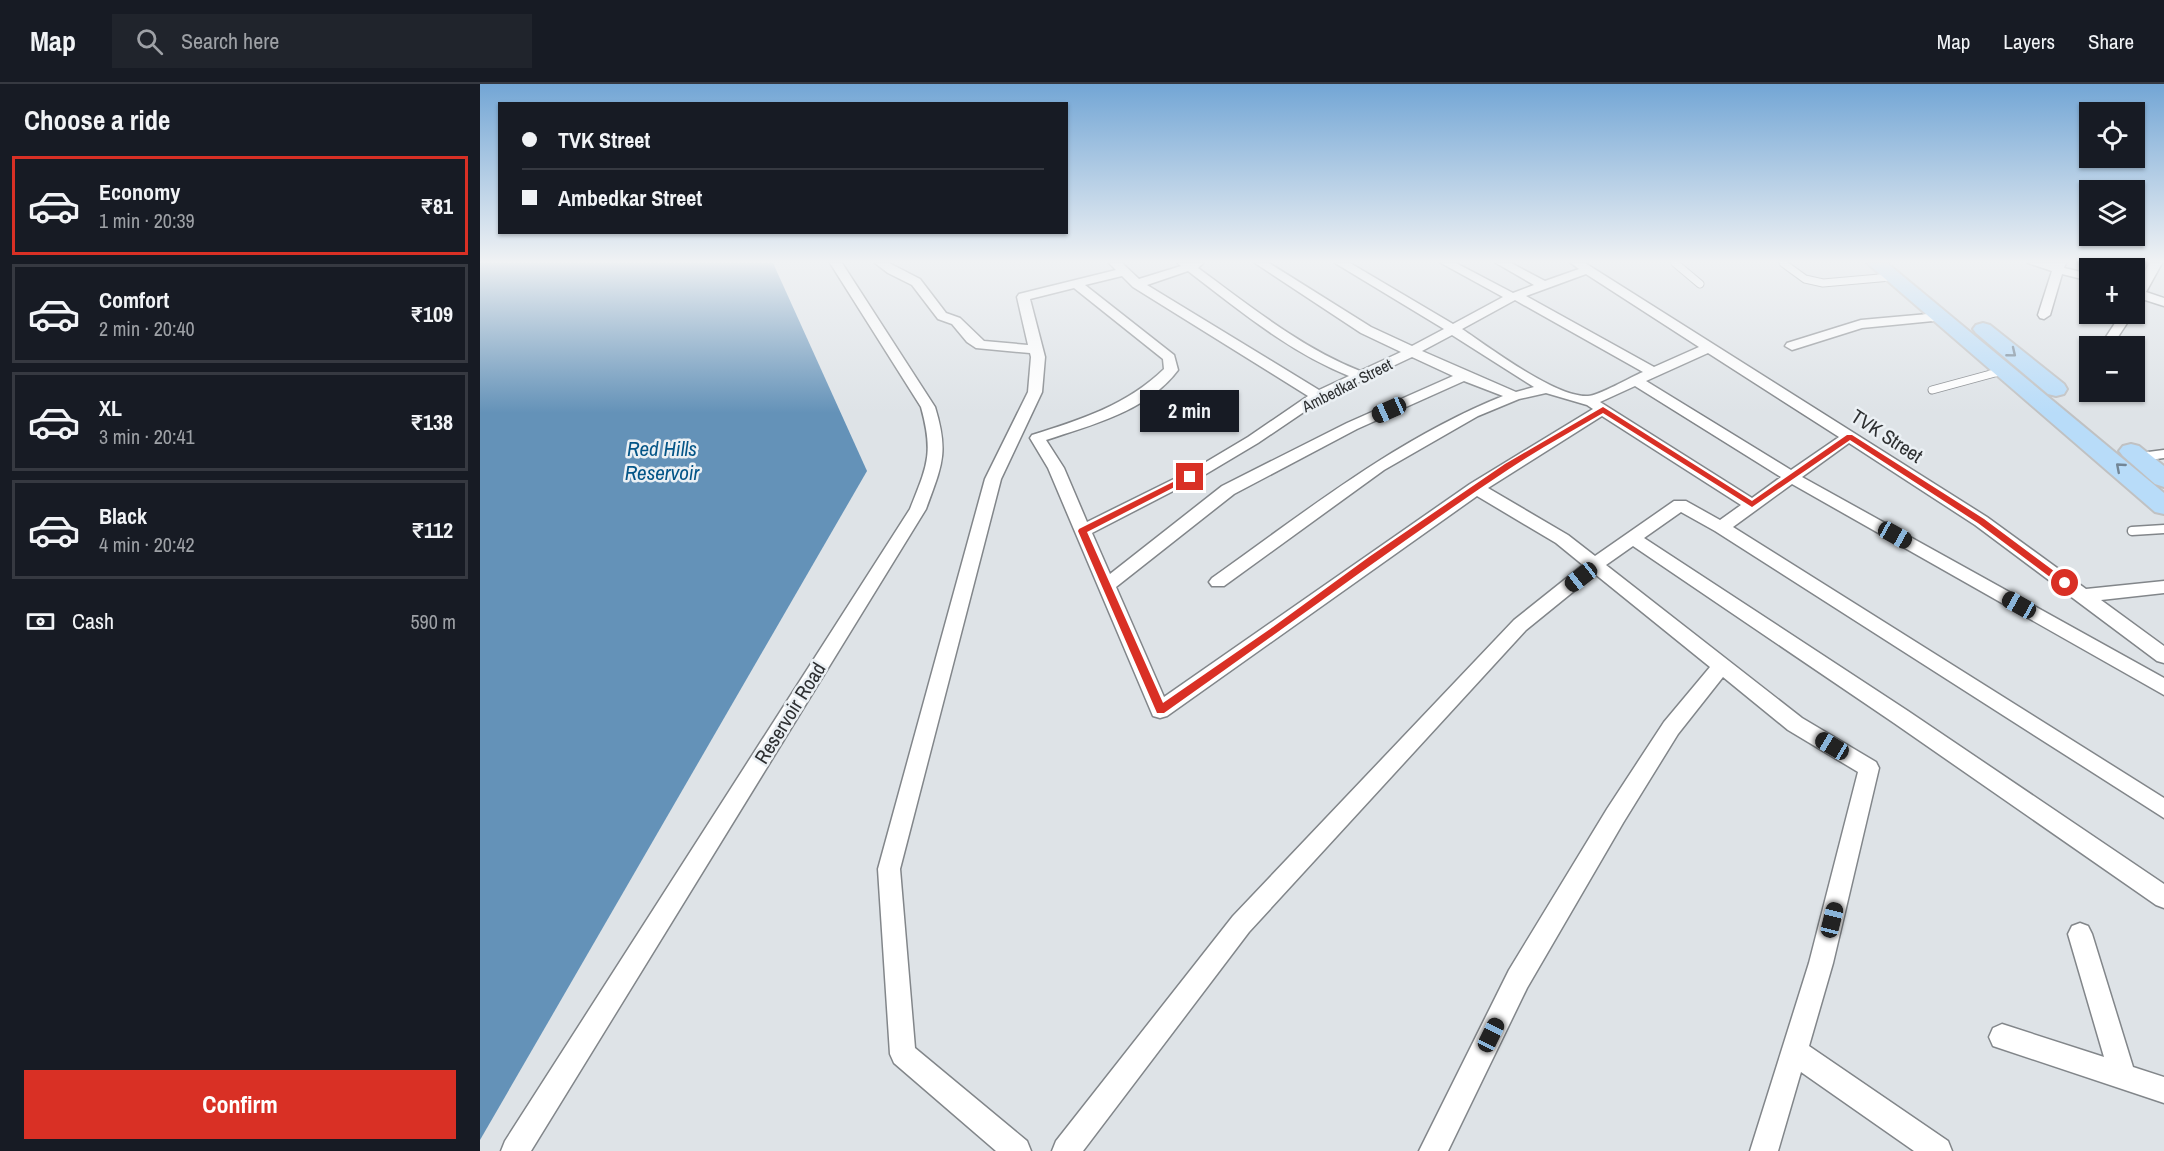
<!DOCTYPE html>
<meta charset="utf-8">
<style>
:root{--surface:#171b24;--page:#20242c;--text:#f1f3f6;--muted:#9ea1a6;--line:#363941;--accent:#d93025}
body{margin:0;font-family:"Archivo Narrow",sans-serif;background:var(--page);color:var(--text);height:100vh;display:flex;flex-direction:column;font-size:22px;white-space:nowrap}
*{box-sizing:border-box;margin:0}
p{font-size:20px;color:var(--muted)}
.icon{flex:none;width:33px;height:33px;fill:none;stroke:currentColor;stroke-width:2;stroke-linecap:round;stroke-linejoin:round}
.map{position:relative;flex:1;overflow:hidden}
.panel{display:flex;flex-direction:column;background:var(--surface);width:480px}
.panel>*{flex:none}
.hud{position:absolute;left:18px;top:18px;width:570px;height:132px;border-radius:0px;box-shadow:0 2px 4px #0004;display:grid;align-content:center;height:132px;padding:0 24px;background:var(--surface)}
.buttons{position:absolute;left:1599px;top:18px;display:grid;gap:12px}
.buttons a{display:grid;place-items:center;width:66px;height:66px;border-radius:0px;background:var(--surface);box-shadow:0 2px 4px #0004;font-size:30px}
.end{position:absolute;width:27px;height:27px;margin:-14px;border:8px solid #d93025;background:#fff;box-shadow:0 0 0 3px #fff}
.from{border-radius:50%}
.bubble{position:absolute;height:42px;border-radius:0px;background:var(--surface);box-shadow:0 2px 4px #0004;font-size:20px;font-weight:800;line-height:42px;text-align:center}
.car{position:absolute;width:18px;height:36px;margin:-18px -9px;border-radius:8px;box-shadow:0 0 4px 2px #0007;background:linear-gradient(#222 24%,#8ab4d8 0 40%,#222 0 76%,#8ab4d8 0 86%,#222 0)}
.hud b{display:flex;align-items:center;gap:21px;height:57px;font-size:22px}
.hud b+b{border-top:2px solid var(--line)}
.hud i{width:15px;height:15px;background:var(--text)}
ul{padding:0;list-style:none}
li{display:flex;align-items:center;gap:18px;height:99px;margin:0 12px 9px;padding:0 12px;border:3px solid var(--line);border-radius:0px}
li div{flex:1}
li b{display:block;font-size:22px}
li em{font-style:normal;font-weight:800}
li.active{border-color:var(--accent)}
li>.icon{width:54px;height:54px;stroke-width:1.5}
h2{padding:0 24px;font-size:27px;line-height:72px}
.pay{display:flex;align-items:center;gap:15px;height:66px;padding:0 24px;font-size:22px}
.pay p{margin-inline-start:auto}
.action{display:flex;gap:12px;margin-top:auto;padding:12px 24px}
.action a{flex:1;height:69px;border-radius:0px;background:var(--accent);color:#fff;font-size:24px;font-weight:800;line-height:69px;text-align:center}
header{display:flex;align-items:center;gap:36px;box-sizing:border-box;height:84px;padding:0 30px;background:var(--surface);border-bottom:2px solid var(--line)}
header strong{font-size:28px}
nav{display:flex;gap:33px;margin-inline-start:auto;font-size:21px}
.search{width:420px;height:54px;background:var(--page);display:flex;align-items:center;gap:15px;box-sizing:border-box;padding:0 21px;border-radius:0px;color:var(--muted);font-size:22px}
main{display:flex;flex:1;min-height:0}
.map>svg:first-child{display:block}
</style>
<header>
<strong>Map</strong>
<div class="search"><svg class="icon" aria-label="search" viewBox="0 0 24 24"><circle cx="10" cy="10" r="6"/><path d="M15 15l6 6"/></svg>Search here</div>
<nav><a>Map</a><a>Layers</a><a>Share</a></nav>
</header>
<main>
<section class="panel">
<h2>Choose a ride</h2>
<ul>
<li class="active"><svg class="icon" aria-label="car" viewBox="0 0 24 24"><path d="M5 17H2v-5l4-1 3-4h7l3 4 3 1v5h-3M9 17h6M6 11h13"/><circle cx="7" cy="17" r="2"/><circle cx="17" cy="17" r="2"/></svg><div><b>Economy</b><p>1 min · 20:39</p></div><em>₹81</em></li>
<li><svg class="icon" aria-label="car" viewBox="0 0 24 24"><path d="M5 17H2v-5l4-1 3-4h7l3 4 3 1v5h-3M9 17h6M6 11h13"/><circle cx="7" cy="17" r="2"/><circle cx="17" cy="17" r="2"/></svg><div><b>Comfort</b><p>2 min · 20:40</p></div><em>₹109</em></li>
<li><svg class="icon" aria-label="car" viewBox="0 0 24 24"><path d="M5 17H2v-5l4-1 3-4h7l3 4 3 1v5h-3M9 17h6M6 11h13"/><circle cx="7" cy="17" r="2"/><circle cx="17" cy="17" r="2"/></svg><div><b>XL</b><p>3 min · 20:41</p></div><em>₹138</em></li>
<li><svg class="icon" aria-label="car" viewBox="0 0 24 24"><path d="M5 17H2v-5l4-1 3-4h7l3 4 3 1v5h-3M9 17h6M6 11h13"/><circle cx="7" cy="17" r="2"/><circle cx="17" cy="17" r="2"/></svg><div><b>Black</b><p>4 min · 20:42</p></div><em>₹112</em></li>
</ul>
<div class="pay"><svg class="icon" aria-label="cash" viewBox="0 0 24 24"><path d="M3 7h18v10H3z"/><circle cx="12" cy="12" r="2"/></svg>Cash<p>590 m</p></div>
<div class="action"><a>Confirm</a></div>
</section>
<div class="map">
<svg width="1684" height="1067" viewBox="0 0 1684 1067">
<rect width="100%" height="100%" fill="#dee3e7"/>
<!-- water -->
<polygon fill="#6492b8" points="0,179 293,179 387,387 0,1056"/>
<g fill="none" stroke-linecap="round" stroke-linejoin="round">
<!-- service-far1 casing -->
<g stroke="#82868a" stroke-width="9">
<g id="service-far1">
<polyline points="1195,179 1220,200"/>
<polyline points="1303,179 1325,195 1343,199 1411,193"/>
<polyline points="1452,306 1522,287"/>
</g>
</g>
<!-- service casing -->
<g stroke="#82868a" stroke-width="11">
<g id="service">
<polyline points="1661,373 1684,370"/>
<polyline points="1652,447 1684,445"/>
</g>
</g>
<!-- minor casing -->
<g stroke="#82868a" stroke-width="3">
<g id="minor">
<path d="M350,179H362L455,323C469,369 462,381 446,425L51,1067H21L25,1057L430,425C447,382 454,370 441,323Z"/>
<path d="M395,179H409L440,195L466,229L480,234L504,257L548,261L537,213L539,210L636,186L629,179H642L659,195L701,182L698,179H723L718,184C770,222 820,263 880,287L921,268L881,249L775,179H789L891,243L932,262L964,245L855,179H870L973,240L1023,213L961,179H976L1033,209L1054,201L1016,179H1031L1065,197L1099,185L1091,179H1105L1507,433L1606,505L1684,497V509L1621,516L1684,562V579L1677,577L1495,441L1369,359L1322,393L1684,594V611L1312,400L1253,443L1684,714V734L1235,447L1201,428L1164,454L1428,627L1684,800V824L1676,821L1414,639L1153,462L1126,481L1322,634L1396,678L1399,684L1353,879L1329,962L1468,1057L1472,1067H1434L1321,988L1298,1067H1270L1329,879L1378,688L1308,646L1243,593L1198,650L1143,739L1047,904L968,1067H939L1029,886L1127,725L1184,638L1230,583L1115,490L1046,546L769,848L603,1067H572L576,1057L753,832L1034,536L1103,481L1076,459L997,412L687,632L680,634L673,632L568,384L550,354L552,351C600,336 647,321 684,285L683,275L594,204L550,215L565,273L562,308L521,395L420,785L435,964L547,1057L551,1067H516L414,979L410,970L398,785L505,395L548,308L551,273L550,269L496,264L487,258L472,240L458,235L432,201L408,189ZM708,187C759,226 809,268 869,292L839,306L667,201ZM1106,190L1219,263L1174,283L1046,212ZM642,192L653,203L828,312L768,353L716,384L607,438L584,384L566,356C612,341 667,327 698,286L694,271L605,201ZM1035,216L1163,288C1151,293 1118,312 1108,312C1076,314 1009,263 982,245ZM972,251L1054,303L1036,308L942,267ZM1228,269L1359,353L1311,386L1166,297ZM932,273L973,292L867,339L742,402L630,490L612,449L726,390L778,359L843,315ZM984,297L1023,312C916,355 825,428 732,494L729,498L732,502H744L904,386L998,332L1039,315L1066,309L1107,321L1113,325L990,400L684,613L636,503L754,410L877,345ZM1155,302L1301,393L1272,414L1120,318ZM1122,332L1261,421L1240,436L1206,417H1194L1115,472L1088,451L1008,404Z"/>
<polygon points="1548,179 1586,179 1584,184 1610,190 1610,197 1582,190 1570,231 1564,235 1560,234 1558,231 1572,187"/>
<polygon points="1670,179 1682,179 1666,208 1684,214 1684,222 1662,215 1658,221 1654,222 1654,204"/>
<polygon points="1459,229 1465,233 1463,236 1382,244 1312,266 1305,262 1307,259 1381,236"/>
<polygon points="1641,230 1653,230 1632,262 1620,262"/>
<polygon points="1610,277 1610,286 1604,285 1602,282"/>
<polygon points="1600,839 1608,842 1612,850 1653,983 1684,993 1684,1019 1513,962 1509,953 1513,944 1522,940 1624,973 1588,850 1592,842"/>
</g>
</g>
<!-- primary casing -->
<g stroke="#c0c1c2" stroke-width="4">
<g id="primary">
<polygon points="1387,179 1407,179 1684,409 1684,430 1675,428"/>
<polygon points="1503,239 1510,241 1584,300 1587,305 1584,310 1576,312 1568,310 1496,249 1493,245 1496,241"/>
<polygon points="1651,360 1659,362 1684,382 1684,403 1675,400 1643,372 1639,367 1643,362"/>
</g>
</g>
<!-- service-far1 -->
<use href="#service-far1" stroke="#fff" stroke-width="7"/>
<!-- service -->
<use href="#service" stroke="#fff" stroke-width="8"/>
<!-- minor -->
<use href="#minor" fill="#fff" fill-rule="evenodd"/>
<!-- primary -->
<use href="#primary" fill="#b8dcf9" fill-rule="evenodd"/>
</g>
<!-- one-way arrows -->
<defs><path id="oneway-chevron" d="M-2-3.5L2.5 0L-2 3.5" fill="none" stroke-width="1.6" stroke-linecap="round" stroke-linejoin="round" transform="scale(1.5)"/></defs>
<g stroke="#738696">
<use href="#oneway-chevron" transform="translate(1532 269) rotate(39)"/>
<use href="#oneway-chevron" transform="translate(1640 383) rotate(-139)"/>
</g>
<!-- sky -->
<linearGradient id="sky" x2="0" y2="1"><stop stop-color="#73a6d5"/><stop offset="0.54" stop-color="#f0f2f4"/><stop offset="1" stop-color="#f0f2f4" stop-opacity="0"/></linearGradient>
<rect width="1684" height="329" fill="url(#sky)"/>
<!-- route -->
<path fill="#d93025" d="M1123,323L1272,417L1367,351H1372L1504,435L1590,499L1585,503L1582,502L1498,439L1370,356L1272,423L1123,329C1092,347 1059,365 1029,385C912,463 800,548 684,629H677L598,447L599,445L707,391L714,393L607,448L683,619L793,543L889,473L1025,380Z"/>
<g text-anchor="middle" stroke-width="5" stroke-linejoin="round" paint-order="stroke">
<!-- far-street labels -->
<g font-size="16" fill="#2e3032" stroke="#ebf0f4">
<text transform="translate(867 301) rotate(-27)" y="6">Ambedkar Street</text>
</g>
<!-- street labels -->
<g font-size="20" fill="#2e3032" stroke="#ebf0f4">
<text transform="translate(1407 352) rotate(33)" y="7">TVK Street</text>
<text transform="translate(310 629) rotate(-58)" y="7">Reservoir Road</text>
</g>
<!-- water labels -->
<g font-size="21" font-style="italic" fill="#045587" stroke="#ebf0f4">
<text x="182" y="372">Red Hills<tspan x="182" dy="24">Reservoir</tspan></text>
</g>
</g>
</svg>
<div class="buttons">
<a><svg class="icon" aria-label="locate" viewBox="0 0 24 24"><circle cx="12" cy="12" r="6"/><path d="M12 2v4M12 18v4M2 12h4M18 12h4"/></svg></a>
<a><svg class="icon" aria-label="layers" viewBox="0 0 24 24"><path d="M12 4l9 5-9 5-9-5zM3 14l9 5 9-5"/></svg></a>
<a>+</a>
<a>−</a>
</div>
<i class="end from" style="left:1585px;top:499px"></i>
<i class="end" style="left:710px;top:393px"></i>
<div class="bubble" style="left:660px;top:306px;width:99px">2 min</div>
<i class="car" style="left:909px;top:326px;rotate:246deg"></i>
<i class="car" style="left:1415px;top:451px;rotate:119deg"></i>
<i class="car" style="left:1101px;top:493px;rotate:232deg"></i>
<i class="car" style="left:1539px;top:521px;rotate:299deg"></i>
<i class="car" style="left:1352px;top:662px;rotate:301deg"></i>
<i class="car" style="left:1352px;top:836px;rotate:14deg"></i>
<i class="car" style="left:1011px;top:951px;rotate:26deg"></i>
<div class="hud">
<b><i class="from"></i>TVK Street</b>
<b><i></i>Ambedkar Street</b>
</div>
</div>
</main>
